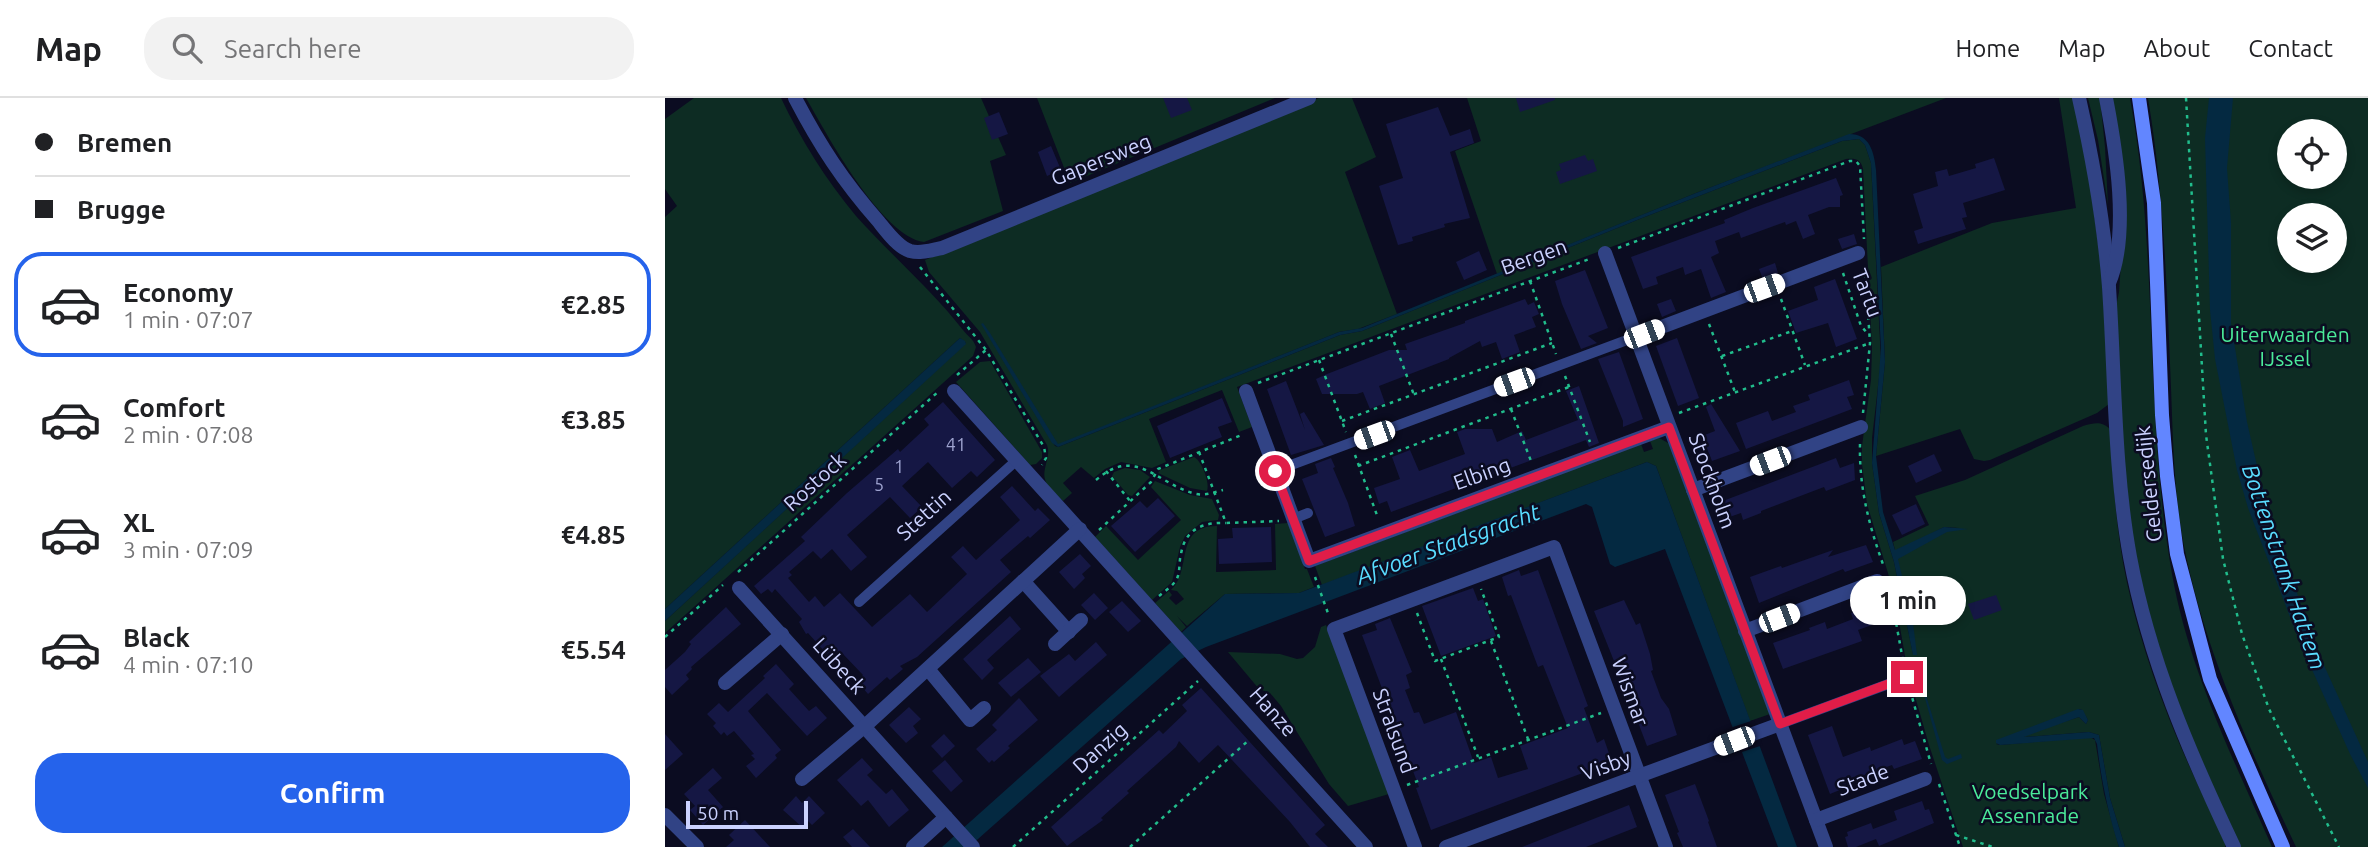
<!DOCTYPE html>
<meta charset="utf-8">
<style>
:root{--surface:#fff;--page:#f2f2f2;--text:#202124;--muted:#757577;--line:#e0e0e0;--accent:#2563eb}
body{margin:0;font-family:Ubuntu,sans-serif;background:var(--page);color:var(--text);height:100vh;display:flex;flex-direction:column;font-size:26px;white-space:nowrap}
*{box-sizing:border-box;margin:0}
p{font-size:23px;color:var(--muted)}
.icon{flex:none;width:38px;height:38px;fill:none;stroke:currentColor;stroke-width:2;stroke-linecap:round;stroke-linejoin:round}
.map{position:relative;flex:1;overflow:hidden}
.details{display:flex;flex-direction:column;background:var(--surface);width:665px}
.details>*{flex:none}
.top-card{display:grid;align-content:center;height:154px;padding:0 35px;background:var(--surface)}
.controls{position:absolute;left:1612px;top:21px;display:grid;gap:14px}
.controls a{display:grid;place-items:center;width:70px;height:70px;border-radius:50%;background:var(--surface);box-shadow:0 4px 10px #0003;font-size:35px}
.scale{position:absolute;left:21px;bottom:18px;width:122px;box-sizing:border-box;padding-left:7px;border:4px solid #cbd2ff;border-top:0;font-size:19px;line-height:24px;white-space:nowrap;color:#cbd2ff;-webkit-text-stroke:5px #0b0c21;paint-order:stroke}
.end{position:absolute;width:32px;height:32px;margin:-16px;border:9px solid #e11d48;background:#fff;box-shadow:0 0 0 4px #fff}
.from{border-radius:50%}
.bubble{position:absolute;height:49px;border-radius:24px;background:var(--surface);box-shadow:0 4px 10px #0003;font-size:23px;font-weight:700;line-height:49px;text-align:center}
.car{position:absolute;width:21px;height:42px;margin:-21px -10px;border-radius:9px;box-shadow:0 0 5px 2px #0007;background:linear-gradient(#fff 24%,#345 0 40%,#fff 0 76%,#345 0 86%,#fff 0)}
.top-card b{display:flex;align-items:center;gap:24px;height:66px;font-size:26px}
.top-card b+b{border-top:2px solid var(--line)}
.top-card i{width:18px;height:18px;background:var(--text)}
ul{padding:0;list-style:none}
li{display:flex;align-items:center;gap:21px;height:105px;margin:0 14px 10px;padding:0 21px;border:4px solid transparent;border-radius:28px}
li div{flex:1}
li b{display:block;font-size:26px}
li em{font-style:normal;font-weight:700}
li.on{border-color:var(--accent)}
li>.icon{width:63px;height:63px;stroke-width:1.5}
.action{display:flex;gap:14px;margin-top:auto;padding:14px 35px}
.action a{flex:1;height:80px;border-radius:28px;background:var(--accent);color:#fff;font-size:28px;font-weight:700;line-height:80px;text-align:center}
header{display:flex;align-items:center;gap:42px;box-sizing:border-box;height:98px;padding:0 35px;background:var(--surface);border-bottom:2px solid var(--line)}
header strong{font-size:33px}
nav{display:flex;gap:38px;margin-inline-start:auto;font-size:24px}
.search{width:490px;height:63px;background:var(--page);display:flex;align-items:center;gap:18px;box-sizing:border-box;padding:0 24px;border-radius:28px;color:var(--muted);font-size:26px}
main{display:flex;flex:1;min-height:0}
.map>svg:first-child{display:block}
</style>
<header>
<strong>Map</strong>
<div class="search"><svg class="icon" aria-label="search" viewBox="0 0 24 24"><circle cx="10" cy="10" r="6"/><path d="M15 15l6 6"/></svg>Search here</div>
<nav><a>Home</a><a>Map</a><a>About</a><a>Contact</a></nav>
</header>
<main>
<section class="details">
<div class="top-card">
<b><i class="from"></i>Bremen</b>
<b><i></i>Brugge</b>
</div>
<ul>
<li class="on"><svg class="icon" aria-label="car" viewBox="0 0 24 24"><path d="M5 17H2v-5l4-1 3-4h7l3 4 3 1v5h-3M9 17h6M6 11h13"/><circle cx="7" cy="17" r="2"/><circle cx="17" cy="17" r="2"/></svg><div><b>Economy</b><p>1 min · 07:07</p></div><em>€2.85</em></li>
<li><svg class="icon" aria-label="car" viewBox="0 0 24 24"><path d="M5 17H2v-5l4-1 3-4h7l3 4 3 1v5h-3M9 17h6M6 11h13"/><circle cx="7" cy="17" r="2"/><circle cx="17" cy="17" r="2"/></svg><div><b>Comfort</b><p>2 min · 07:08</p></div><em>€3.85</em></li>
<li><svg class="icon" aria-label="car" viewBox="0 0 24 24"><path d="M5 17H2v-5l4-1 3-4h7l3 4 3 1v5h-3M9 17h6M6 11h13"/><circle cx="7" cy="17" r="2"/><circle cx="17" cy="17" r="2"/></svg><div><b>XL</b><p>3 min · 07:09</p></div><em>€4.85</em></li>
<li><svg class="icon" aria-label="car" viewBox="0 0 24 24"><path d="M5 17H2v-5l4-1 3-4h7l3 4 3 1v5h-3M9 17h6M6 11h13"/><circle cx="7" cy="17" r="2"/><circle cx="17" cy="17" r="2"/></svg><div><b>Black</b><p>4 min · 07:10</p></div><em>€5.54</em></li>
</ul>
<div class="action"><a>Confirm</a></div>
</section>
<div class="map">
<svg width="1703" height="749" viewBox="0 0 1703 749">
<rect width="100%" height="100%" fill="#0b0c21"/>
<!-- green -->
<g fill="#0d2c23" fill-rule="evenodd">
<path d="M29,0H116C136,42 161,82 191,118C226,157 266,191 298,232C303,239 308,240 311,249L308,258L0,535V523L301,245L295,240L0,511V119L12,108L0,91V21Z"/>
<path d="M141,0H316L341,57L325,63L338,113L259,144C217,139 161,35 141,0Z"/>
<polygon points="372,0 610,0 405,85"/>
<path d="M654,0H687L711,59L680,74L732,216L693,231L674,234L393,347L317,225L390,348L393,349L675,237L697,233L977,120L1177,43L1194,41L1200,47L1206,65L1216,263L1207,340V365L1214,415L1229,464L1248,556H1251L1230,461L1276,434L1294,430L1279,429L1233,453L1230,452L1228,444L1264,427L1250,398L1300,382L1418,328C1430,325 1436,323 1445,331C1448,382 1451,434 1462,485C1482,575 1518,662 1561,743L1560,749H1460L1445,700L1434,637L1424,634L1359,639L1361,636L1411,620L1414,619L1421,626L1423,622L1417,612L1414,611L1407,618L1331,646L1335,647L1425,639L1430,642L1439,696L1454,749H1298L1264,647L1245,581L1256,578L1255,571L1243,575L1229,495L1202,406L1197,366V348L1206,282L1207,250L1198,71C1196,61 1190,60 1181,61L572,289L587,329L574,334L557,292L484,321L501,364L487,370L456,364L440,371L429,380L416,369L398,385L407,395L398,403C393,398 386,392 382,386C374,373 387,360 382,347L315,234L264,174L260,162Z"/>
<polygon points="802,0 1281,0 1031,95 832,176 790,53 816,43"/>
<polygon points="1394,0 1409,0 1425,85 1437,176 1444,306 1432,315 1325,362 1319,363 1309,361 1295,331 1211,358 1220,264 1216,169 1327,125 1411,110"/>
<polygon points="1423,0 1435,0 1440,49 1443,107 1433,42"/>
<path d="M1445,0H1465C1494,157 1479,318 1507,476C1524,572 1568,660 1607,749H1575C1544,677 1509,607 1487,532C1457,428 1457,316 1451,209L1454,194L1457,151Z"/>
<path d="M1483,0H1703V749H1631C1585,652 1540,553 1519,448C1509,396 1508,342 1506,290C1502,193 1499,96 1483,0ZM1624,33H1670V79H1624ZM1624,117H1670V163H1624Z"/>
<polygon points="325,263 377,354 377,360 371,366 365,367 291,284 315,264"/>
<polygon points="994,340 1005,346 1105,616 1085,623 991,368 982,364 657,487 650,468 976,346 979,354 988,351 985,343"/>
<path d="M529,359C537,363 545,385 542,393L525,390L493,375L495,372Z"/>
<polygon points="460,370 475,372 485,379 467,398 463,397 447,378 449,374"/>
<polygon points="490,383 525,397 547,401 554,417 553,422 537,424 520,438 515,449 507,484 487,502 430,439 441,428 473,462 516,422 486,389"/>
<path d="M623,425L640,471H642L649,489L634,495L560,496L522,528L512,518L521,529L516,534L490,505L504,493L507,497L504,500L511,507L519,501L512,493L506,492C528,472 508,428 552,428L551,474L611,472L610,426Z"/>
<polygon points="661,527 724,696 683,708 664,686 616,608 605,595 594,591 563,554 615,556 632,561 638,560 650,549 656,529"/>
</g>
<!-- water -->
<g fill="#042941">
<polygon points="1544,0 1568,0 1562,70 1566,125 1566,225 1582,324 1595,381 1647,541 1703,664 1703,690 1685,656 1635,545 1583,410 1572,372 1550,261 1545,212 1540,40"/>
<path d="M1184,36C1205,36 1209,54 1211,72L1220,264L1211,358L1218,414L1230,452L1279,429L1303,431L1282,434L1233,461L1248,525L1252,557H1248L1229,464L1214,415L1207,365L1216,250L1206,65L1200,47L1194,41L1177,43L977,120L697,233L675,237L393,349L387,345L316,226L318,225L325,235L393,346L674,234L697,230L1031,95Z"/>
<polygon points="295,240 300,243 301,246 0,523 0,511"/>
<polygon points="982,364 991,368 1132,749 1113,749 1000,451 950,469 945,466 927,409 921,406 541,549 516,561 304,749 277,749 560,496 634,495"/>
<polygon points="1259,591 1280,659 1283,661 1296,656 1297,660 1282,666 1277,662 1258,593"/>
<path d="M1413,611L1418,612L1423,622L1421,626L1414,619L1411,620L1359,639L1424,634L1434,637L1445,700L1460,749H1454C1443,715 1436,681 1432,646L1429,640L1335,647L1331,645V642Z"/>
</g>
<!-- pier -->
<polygon fill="#0b0c21" points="1089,622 1098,647 1074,655 1065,630"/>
<!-- building -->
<g fill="#151744">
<polygon points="498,0 522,0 527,12 506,20"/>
<polygon points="851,0 890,0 890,2 855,14"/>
<polygon points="773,9 785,38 805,31 809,45 785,54 805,120 779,126 780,129 747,139 748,143 733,147 714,88 738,80 721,26"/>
<polygon points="334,14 343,36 327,42 319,20"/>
<polygon points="386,48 396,72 382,78 373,54"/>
<polygon points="920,57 923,63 928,61 932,73 895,86 891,74 896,72 894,66"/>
<polygon points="1329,60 1340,92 1298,105 1302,119 1297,120 1301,131 1253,146 1249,133 1258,130 1248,96 1273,88 1270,74 1282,71 1284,78 1311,70 1310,66"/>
<polygon points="1171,80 1178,97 1175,98 1175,109 1164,109 1143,117 1150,136 1138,141 1131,123 1121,127 1120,124 1076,140 1074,134 1050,143 1054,155 1046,159 1061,194 1046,200 1036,171 1020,177 1018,169 991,179 993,186 978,191 966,159 1060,125 1059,122 1088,110"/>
<polygon points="1189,136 1192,146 1177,151 1173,141"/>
<polygon points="814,153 822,172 799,182 791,164"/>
<polygon points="1110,165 1113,175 1098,181 1094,171"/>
<polygon points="920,172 943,230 923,238 932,245 916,251 897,206 890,183"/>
<polygon points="1170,181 1192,241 1171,249 1163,225 1131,235 1123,213 1153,202 1149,189"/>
<polygon points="860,201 863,207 869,204 874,216 867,219 871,229 849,237 855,254 837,261 831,244 817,249 815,243 784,260 784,261 714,288 720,305 705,311 698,294 692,296 657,296 651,281 662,276 724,252 742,252 740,246 800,225 800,223"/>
<polygon points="1006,201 1011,213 997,219 992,206"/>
<polygon points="1012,240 1034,300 1013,308 991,248"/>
<polygon points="954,254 978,321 958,329 958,323 933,261"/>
<polygon points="1184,282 1189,297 1182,299 1187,311 1081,351 1071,325 1103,313 1107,323 1131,314 1128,308 1145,302 1143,297"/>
<polygon points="621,283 640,332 635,316 639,314 659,347 626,357 602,291"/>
<polygon points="914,288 934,345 924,349 919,338 921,342 726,414 722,403 714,406 709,390 735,381 727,359 745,352 754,373 800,356 792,334 800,331 827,331 832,344 857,333 861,342 913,322 901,293"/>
<polygon points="557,300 567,324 553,329 557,339 505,360 492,328"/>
<polygon points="278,304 330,362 312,379 306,373 287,390 263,364 237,388 257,409 245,420 225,399 182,437 202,459 186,473 167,451 156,461 148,453 124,474 127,477 123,480 144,504 150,498 159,509 175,495 207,529 245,496 262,514 302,476 286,459 298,448 311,462 355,422 335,399 347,388 370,413 373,410 385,422 365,440 363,438 335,462 346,474 252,559 235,568 238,571 225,582 222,579 203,596 192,583 198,577 178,556 169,564 143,535 141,536 134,524 137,521 110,491 107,495 103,491 96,496 89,488 140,443 136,439 182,395 233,351 235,354 264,327 259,321"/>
<polygon points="1046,306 1075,353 1047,363 1037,338 1050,333 1041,309"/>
<polygon points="1269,356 1277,373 1251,385 1243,368"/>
<polygon points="666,360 670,369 668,370 683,405 690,428 660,439 637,381 653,375 650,366"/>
<polygon points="1171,360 1175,370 1189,365 1190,382 1161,393 1159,389 1096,413 1096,415 1078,422 1076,415 1056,422 1050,406"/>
<polygon points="493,400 510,418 470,454 446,428 475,403 482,410"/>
<polygon points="1251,406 1260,426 1237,437 1227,417"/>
<polygon points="606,429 607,464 554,466 553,441 568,440 567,430"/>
<polygon points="1201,447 1208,464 1180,474 1178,471 1094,505 1085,479 1116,468 1117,470 1168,452 1163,459"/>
<polygon points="415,456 426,468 417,476 420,480 409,491 394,474"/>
<polygon points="854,472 856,478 873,472 923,608 919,610 932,645 939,641 947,664 766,732 751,690 754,689 697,537 712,532 710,526 725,520 747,574 741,577 745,590 740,592 749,615 754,614 759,626 791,614 809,665 826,659 833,680 863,671 855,648 903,630 878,567 873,569 846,497 843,498 837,479"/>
<polygon points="808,490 813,503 818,501 831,538 776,558 757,508"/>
<polygon points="429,495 443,510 430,522 416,507"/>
<polygon points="1331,497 1337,512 1309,522 1303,506"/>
<polygon points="959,502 971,527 975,525 985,556 988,572 986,573 996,600 1004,611 1012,637 982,648 968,611 965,611 957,583 929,513"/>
<polygon points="457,503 476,523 463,534 444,514"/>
<polygon points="1212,505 1218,523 1193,532 1197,543 1118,571 1108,545 1145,532 1144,530 1160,524 1162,531 1188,521 1186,515"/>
<polygon points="61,509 76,526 26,569 27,571 21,577 24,581 7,597 0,589 0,572 20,554 26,546 24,544"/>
<polygon points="345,518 356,531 322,562 329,570 317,582 298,561"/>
<polygon points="431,544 442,557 394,599 375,578 404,556 410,563"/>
<polygon points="363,560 376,574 346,599 333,585"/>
<polygon points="111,566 129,586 124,591 144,613 151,608 162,620 142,638 102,595 83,613 116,652 110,657 112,660 91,680 81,668 90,661 86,657 89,656 69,633 62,638 59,634 56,637 48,628 51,625 42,616 54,605 63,614 100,580 98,578"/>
<polygon points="536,590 660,727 650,736 663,749 645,749 625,724 553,647 534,665 514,643 511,649 462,693 464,695 436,720 438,722 402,748 386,729 494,632 498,636 522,613 517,607"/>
<polygon points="354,600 373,622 343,648 345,650 329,664 327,662 324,665 311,651 332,632 327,627"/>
<polygon points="244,609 256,621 248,628 253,635 241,645 224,627"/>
<polygon points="1167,628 1178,659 1205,649 1206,653 1237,641 1239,647 1250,643 1257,661 1229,671 1227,667 1180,684 1182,689 1165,696 1143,637"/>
<polygon points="0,636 18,656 0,672"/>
<polygon points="279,636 290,648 277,660 266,648"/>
<polygon points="197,660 208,672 202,677 221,696 227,691 244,712 224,729 203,702 196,708 172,682"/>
<polygon points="280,662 298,683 286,694 267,673"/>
<polygon points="48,670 57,680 43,692 58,709 38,727 25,712 30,708 19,696"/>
<polygon points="1030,686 1044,723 1043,724 1052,749 1018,749 1012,735 1014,734 1000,697"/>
<polygon points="131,698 137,705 144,698 160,715 147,727 143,723 137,729 118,712"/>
<polygon points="1257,703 1260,712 1264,711 1269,725 1214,748 1211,741 1191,749 1183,749 1180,739 1183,738 1182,734 1206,725 1208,731 1232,722 1229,713"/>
<polygon points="964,707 972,729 921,749 857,749"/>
<polygon points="80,722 105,749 61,749 69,742 64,737"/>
<polygon points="188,731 205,749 187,749 178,739"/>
</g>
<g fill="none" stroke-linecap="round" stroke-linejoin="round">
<!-- path -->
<g stroke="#21bd8c" stroke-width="2.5" stroke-dasharray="3.5 5" stroke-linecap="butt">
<polyline points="1521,0 1541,337 1558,461 1577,536 1604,611 1674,749"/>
<polyline points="953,150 1185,63 1191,63 1195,68 1199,141"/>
<polyline points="255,169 321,252 379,349 381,360 377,367"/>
<polyline points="1178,175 1196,228 1203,236"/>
<polyline points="865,183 891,256"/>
<polyline points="1116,201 1140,267"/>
<polyline points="1044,226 1070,294"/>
<polyline points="726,236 749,297"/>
<polyline points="1057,258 1127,233"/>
<polyline points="654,262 681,334"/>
<polyline points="292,277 321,252"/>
<polyline points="900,278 925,344"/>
<polyline points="593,285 927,160"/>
<polyline points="846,311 866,363"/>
<polyline points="1014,315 1205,245"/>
<polyline points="1198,315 1205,245 1200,168"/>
<polyline points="677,323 887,245"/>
<path d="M1195,346C1194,390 1204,428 1219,469"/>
<polyline points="534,354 561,425 614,423"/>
<polyline points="690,357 713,420"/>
<polyline points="693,368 904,289"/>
<polyline points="441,373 465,403"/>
<path d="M431,382C471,347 491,386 531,396C541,398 549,394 558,392"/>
<polyline points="434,432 486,384 493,371 579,336"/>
<polyline points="73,474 274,293"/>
<polyline points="650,479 664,518"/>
<polyline points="1225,492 1239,568"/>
<path d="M494,498C501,492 510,487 513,478C515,471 514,463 516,456C520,431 538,424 561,425"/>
<polyline points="752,515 770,563 834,539 816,491"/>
<polyline points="0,539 58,487"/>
<polyline points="826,543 863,641"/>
<polyline points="776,561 813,659"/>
<polyline points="1245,592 1266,666"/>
<polyline points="1274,686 1295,749"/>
<polyline points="742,687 936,615"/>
<polyline points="1291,737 1328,749"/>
<polyline points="348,749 533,583"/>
<polyline points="465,749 585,641"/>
</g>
<!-- lane -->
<g stroke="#314385" stroke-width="10">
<polyline points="610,373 970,239"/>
<polyline points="628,421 643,415"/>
<polyline points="194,504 352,362"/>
<polyline points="1115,626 1256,574"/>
</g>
<!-- street -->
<g stroke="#314385" stroke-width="14">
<path d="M130,0C155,48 178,83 214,124C222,134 233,149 245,153C256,156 266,152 277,150L644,0"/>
<path d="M1414,0C1428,62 1439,125 1444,189C1450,279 1449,371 1465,459C1484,562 1525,656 1569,749"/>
<path d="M1441,0C1451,52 1465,136 1444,185"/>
<polyline points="940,155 1161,749"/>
<polyline points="970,239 1193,155"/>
<polyline points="289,293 701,749"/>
<polyline points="581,293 644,463 1004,329"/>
<polyline points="1028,392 1196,329"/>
<polyline points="358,483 404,534"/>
<polyline points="74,490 308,749"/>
<polyline points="1080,533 1212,483"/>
<polyline points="390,546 416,522"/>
<polyline points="263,571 305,622 319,610"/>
<polyline points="60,585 117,536"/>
<polyline points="137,681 200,628 415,431"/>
<polyline points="0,717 32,749"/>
<polyline points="1151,722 1260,681"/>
<polyline points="248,749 281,719"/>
<polyline points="750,749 669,531 889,449 1001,749"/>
<polyline points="781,749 1115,626"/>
</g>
<!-- secondary -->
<polyline stroke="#6286ff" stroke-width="14" points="1474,0 1489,105 1497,317 1502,378 1512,456 1545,581 1618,749"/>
</g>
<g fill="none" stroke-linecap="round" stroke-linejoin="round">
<!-- route -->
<polyline stroke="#e11d48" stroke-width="9" points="610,373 644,463 1004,329 1115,626 1242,579"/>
</g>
<g text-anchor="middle" stroke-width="5" stroke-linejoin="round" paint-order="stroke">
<!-- number labels -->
<g font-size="18" fill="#9ea3d0">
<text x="291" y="353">41</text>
<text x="234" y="375">1</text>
<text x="214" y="393">5</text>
</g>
<!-- street labels -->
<g font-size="21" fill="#cbd2ff" stroke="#0b0c21">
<text transform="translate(436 62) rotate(-22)" y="7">Gapersweg</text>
<text transform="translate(869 159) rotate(-20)" y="7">Bergen</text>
<text transform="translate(1202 195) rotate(69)" y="7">Tartu</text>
<text transform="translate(817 376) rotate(-20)" y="7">Elbing</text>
<text transform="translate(1047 383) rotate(70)" y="7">Stockholm</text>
<text transform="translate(150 384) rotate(-42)" y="7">Rostock</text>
<text transform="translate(1484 386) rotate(-96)" y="7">Geldersedijk</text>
<text transform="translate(259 417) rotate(-42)" y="7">Stettin</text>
<text transform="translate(174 568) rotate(48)" y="7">Lübeck</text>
<text transform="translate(965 594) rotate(70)" y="7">Wismar</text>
<text transform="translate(608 614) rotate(48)" y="7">Hanze</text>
<text transform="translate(729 633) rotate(70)" y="7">Stralsund</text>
<text transform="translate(435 650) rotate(-42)" y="7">Danzig</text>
<text transform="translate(941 668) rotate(-20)" y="7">Visby</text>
<text transform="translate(1198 682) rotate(-21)" y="7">Stade</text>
</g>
<!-- park labels -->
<g font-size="21" fill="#4beb9a" stroke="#0b0c21">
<text x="1620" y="244">Uiterwaarden<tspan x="1620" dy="24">IJssel</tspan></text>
<text x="1365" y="701">Voedselpark<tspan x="1365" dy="24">Assenrade</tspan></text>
</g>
<!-- water labels -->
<g font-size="23" font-style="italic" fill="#59dcff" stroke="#0b0c21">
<text transform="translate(783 446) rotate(-20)" y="8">Afvoer Stadsgracht</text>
<text transform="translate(1619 469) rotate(71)" y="8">Bottenstrank Hattem</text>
</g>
</g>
</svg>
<div class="controls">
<a><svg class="icon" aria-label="locate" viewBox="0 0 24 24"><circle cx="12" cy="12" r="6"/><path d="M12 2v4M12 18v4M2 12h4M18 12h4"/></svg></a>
<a><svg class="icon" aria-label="layers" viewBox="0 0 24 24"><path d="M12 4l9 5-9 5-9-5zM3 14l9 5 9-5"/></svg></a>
</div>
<div class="scale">50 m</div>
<i class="end from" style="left:610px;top:373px"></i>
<i class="end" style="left:1242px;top:579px"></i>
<div class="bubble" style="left:1185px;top:478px;width:116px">1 min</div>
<i class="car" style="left:1099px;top:190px;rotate:70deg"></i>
<i class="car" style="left:979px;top:236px;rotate:69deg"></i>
<i class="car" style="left:849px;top:284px;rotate:250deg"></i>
<i class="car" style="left:709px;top:337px;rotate:250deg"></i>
<i class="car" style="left:1105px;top:363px;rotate:249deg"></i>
<i class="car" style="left:1114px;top:520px;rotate:69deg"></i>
<i class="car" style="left:1069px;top:643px;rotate:249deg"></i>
</div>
</main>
